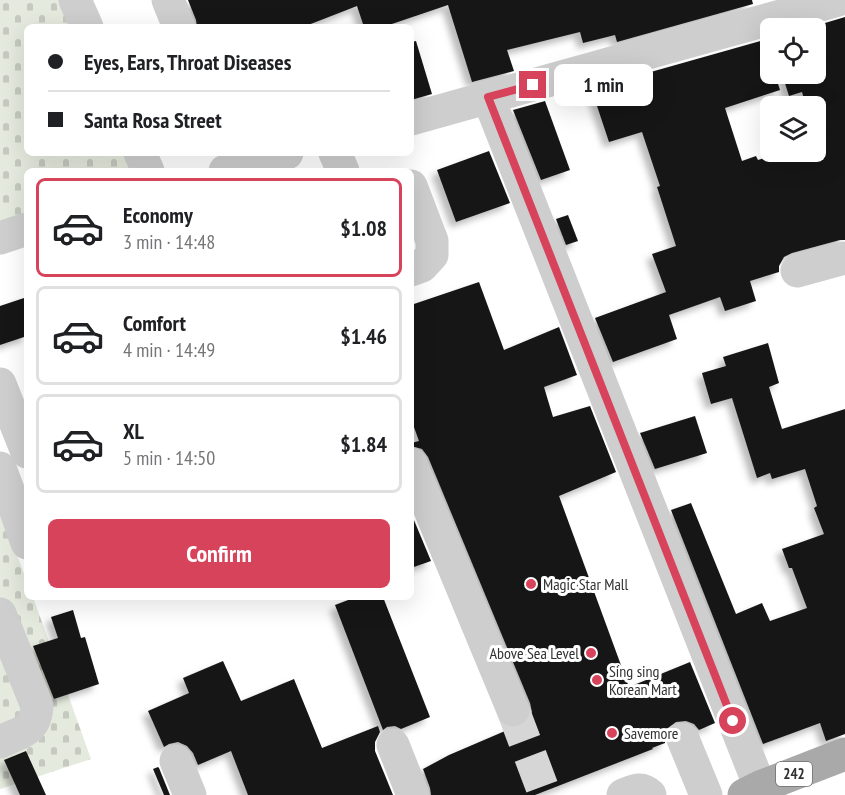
<!DOCTYPE html>
<meta charset="utf-8">
<style>
:root{--surface:#fff;--page:#f6f6f6;--text:#202124;--muted:#757577;--line:#e0e0e0;--accent:#d8435c}
body{margin:0;font-family:"PT Sans Narrow",sans-serif;background:var(--page);color:var(--text);height:100vh;display:flex;flex-direction:column;font-size:22px;white-space:nowrap}
*{box-sizing:border-box;margin:0}
p{font-size:20px;color:var(--muted)}
.icon{flex:none;width:33px;height:33px;fill:none;stroke:currentColor;stroke-width:2;stroke-linecap:round;stroke-linejoin:round}
.map{position:relative;flex:1;overflow:hidden}
.sheet{position:absolute;left:24px;top:168px;width:390px;height:432px;display:flex;flex-direction:column;background:var(--surface);border-radius:9px;box-shadow:0 6px 24px #0002}
.sheet>*{flex:none}
.top-card{position:absolute;left:24px;top:24px;width:390px;height:132px;border-radius:9px;box-shadow:0 6px 24px #0002;display:grid;align-content:center;height:132px;padding:0 24px;background:var(--surface)}
.fabs{position:absolute;left:760px;top:18px;display:grid;gap:12px}
.fabs a{display:grid;place-items:center;width:66px;height:66px;border-radius:9px;background:var(--surface);box-shadow:0 6px 24px #0002;font-size:30px}
.end{position:absolute;width:27px;height:27px;margin:-14px;border:8px solid #d8435c;background:#fff;box-shadow:0 0 0 3px #fff}
.from{border-radius:50%}
.bubble{position:absolute;height:42px;border-radius:9px;background:var(--surface);box-shadow:0 6px 24px #0002;font-size:20px;font-weight:600;line-height:42px;text-align:center}
.top-card b{display:flex;align-items:center;gap:21px;height:57px;font-size:22px}
.top-card b+b{border-top:2px solid var(--line)}
.top-card i{width:15px;height:15px;background:var(--text)}
ul{padding:10px 0 0;list-style:none}
li{display:flex;align-items:center;gap:18px;height:99px;margin:0 12px 9px;padding:0 12px;border:3px solid var(--line);border-radius:9px}
li div{flex:1}
li b{display:block;font-size:22px}
li em{font-style:normal;font-weight:600}
li.on{border-color:var(--accent)}
li>.icon{width:54px;height:54px;stroke-width:1.5}
.button{display:flex;gap:12px;margin-top:auto;padding:12px 24px}
.button a{flex:1;height:69px;border-radius:9px;background:var(--accent);color:#fff;font-size:24px;font-weight:600;line-height:69px;text-align:center}
.map>svg:first-child{display:block}
</style>
<div class="map">
<svg width="845" height="795" viewBox="0 0 845 795">
<defs>
<pattern id="cemetery-stones" width="16" height="16" patternUnits="userSpaceOnUse" patternTransform="scale(1.5)"><rect width="16" height="16" fill="#e5eade"/><path d="M2 7V4a2 2 0 0 1 4 0v3zM10 15v-3a2 2 0 0 1 4 0v3z" fill="#c5c9bf"/></pattern>
<filter id="shadow"><feDropShadow dx="-5.5" dy="5.5" stdDeviation="3" flood-color="#0004"/></filter>
</defs>
<rect width="100%" height="100%" fill="#fff"/>
<!-- cemetery -->
<g fill="url(#cemetery-stones)">
<polygon points="0,0 65,0 77,27 27,27 27,153 129,153 137,171 27,171 27,224 0,233"/>
<polygon points="0,508 27,582 27,597 33,597 91,759 0,789"/>
</g>
<!-- building -->
<g fill="#181818" filter="url(#shadow)">
<polygon points="188,0 752,0 753,4 617,42 615,35 583,43 580,32 507,50 514,71 472,82 448,5 383,27 364,27 357,6 303,27 197,27 196,20"/>
<polygon points="845,17 845,240 840,240 792,253 784,257 779,266 779,272 750,281 756,301 725,311 720,297 669,315 677,339 613,362 595,318 666,292 652,254 676,246 657,187 660,186 642,132 609,142 592,91 626,79 764,40 771,62 771,74 775,74 780,90 725,108 742,161 756,156 758,160 777,154 779,161 808,152 816,152 816,149 820,148 816,135 816,106 806,106 802,92 789,96 782,74 816,74 815,26"/>
<polygon points="416,41 432,94 411,100 411,42"/>
<polygon points="545,101 570,170 541,180 513,110"/>
<polygon points="489,151 510,203 456,222 437,170"/>
<polygon points="568,215 578,241 566,245 556,219"/>
<polygon points="479,282 504,350 559,327 577,375 544,387 553,417 590,406 616,472 559,496 629,687 690,662 715,723 699,730 694,724 686,721 676,722 668,728 665,736 665,743 652,748 653,749 535,795 431,795 430,788 423,769 449,755 512,728 521,727 528,721 532,712 530,703 428,457 422,449 411,446 411,443 419,441 411,419 411,305"/>
<polygon points="27,297 27,336 0,345 0,306"/>
<polygon points="768,343 779,383 769,387 782,429 845,409 845,734 826,741 820,723 763,744 671,510 691,503 736,614 762,603 770,621 807,608 792,568 789,568 782,549 824,534 814,508 817,506 805,469 772,479 770,473 757,478 732,398 711,404 702,373 726,366 723,357"/>
<polygon points="695,416 707,453 655,469 640,433"/>
<polygon points="411,513 431,561 411,568"/>
<polygon points="356,597 383,597 430,717 401,729 395,726 387,727 383,730 335,605"/>
<polygon points="73,610 81,638 85,637 99,684 54,699 33,646 58,638 51,617"/>
<polygon points="223,661 241,701 294,679 322,748 378,726 380,732 375,742 375,751 393,795 248,795 231,751 198,765 193,753 187,746 178,742 169,744 164,747 148,711 189,693 183,678"/>
<polygon points="26,751 46,795 20,795 4,760"/>
<polygon points="158,767 159,768 170,795 164,795 153,769"/>
</g>
<g fill="none" stroke-linecap="round" stroke-linejoin="round">
<!-- minor-tunnel -->
<polyline stroke="#d6d6d6" stroke-width="33" stroke-dasharray="33 16" stroke-linecap="butt" points="513,710 545,795"/>
<!-- minor -->
<g stroke="#cecece" stroke-width="33">
<polyline points="75,0 87,27"/>
<polyline points="168,0 179,27"/>
<polyline points="488,97 760,787"/>
<polyline points="411,119 838,0"/>
<polyline points="140,153 148,171"/>
<polyline points="335,153 343,171"/>
<polyline points="225,171 287,153"/>
<polyline points="411,186 432,241 432,255 422,266 411,270"/>
<polyline points="0,238 27,229"/>
<polyline points="797,271 845,258"/>
<polyline points="0,384 27,452"/>
<polyline points="411,464 513,710"/>
<polyline points="0,468 17,514"/>
<polyline points="27,511 17,514 27,543"/>
<path d="M0,614L37,706C36,732 20,732 0,742"/>
<polyline points="683,739 706,795"/>
<polyline points="393,745 413,795"/>
<polyline points="176,761 190,795"/>
<path d="M623,795C633,791 641,786 650,795"/>
</g>
<!-- major -->
<polyline stroke="#a9a9a9" stroke-width="33" points="744,795 760,787 845,754"/>
</g>
<g fill="none" stroke-linecap="round" stroke-linejoin="round">
<!-- route -->
<polyline stroke="#d8435c" stroke-width="8" points="533,85 488,97 733,721"/>
</g>
<!-- markers -->
<g fill="#d8435c" stroke="#fff" stroke-width="2">
<circle cx="531" cy="584" r="6"/>
<circle cx="591" cy="653" r="6"/>
<circle cx="597" cy="680" r="6"/>
<circle cx="612" cy="733" r="6"/>
</g>
<g text-anchor="middle" stroke-width="6" stroke-linejoin="round" paint-order="stroke">
<!-- shield labels -->
<rect fill="#fff" stroke="#6f6f6f" stroke-width="1.5" x="776" y="762" width="36" height="24" rx="4.5"/>
<g font-size="15" font-weight="bold" fill="#313131">
<text x="794" y="779">242</text>
</g>
<!-- poi labels -->
<g font-size="16" fill="#313131" stroke="#fff" text-anchor="start">
<text x="543" y="590">Magic Star Mall</text>
<text x="579" y="659" text-anchor="end">Above Sea Level</text>
<text x="609" y="677">Sing sing<tspan x="609" dy="18">Korean Mart</tspan></text>
<text x="624" y="739">Savemore</text>
</g>
</g>
</svg>
<div class="fabs">
<a><svg class="icon" aria-label="locate" viewBox="0 0 24 24"><circle cx="12" cy="12" r="6"/><path d="M12 2v4M12 18v4M2 12h4M18 12h4"/></svg></a>
<a><svg class="icon" aria-label="layers" viewBox="0 0 24 24"><path d="M12 4l9 5-9 5-9-5zM3 14l9 5 9-5"/></svg></a>
</div>
<i class="end from" style="left:733px;top:721px"></i>
<i class="end" style="left:533px;top:85px"></i>
<div class="bubble" style="left:554px;top:64px;width:99px">1 min</div>
<div class="top-card">
<b><i class="from"></i>Eyes, Ears, Throat Diseases</b>
<b><i></i>Santa Rosa Street</b>
</div>
<section class="sheet">
<ul>
<li class="on"><svg class="icon" aria-label="car" viewBox="0 0 24 24"><path d="M5 17H2v-5l4-1 3-4h7l3 4 3 1v5h-3M9 17h6M6 11h13"/><circle cx="7" cy="17" r="2"/><circle cx="17" cy="17" r="2"/></svg><div><b>Economy</b><p>3 min · 14:48</p></div><em>$1.08</em></li>
<li><svg class="icon" aria-label="car" viewBox="0 0 24 24"><path d="M5 17H2v-5l4-1 3-4h7l3 4 3 1v5h-3M9 17h6M6 11h13"/><circle cx="7" cy="17" r="2"/><circle cx="17" cy="17" r="2"/></svg><div><b>Comfort</b><p>4 min · 14:49</p></div><em>$1.46</em></li>
<li><svg class="icon" aria-label="car" viewBox="0 0 24 24"><path d="M5 17H2v-5l4-1 3-4h7l3 4 3 1v5h-3M9 17h6M6 11h13"/><circle cx="7" cy="17" r="2"/><circle cx="17" cy="17" r="2"/></svg><div><b>XL</b><p>5 min · 14:50</p></div><em>$1.84</em></li>
</ul>
<div class="button"><a>Confirm</a></div>
</section>
</div>
